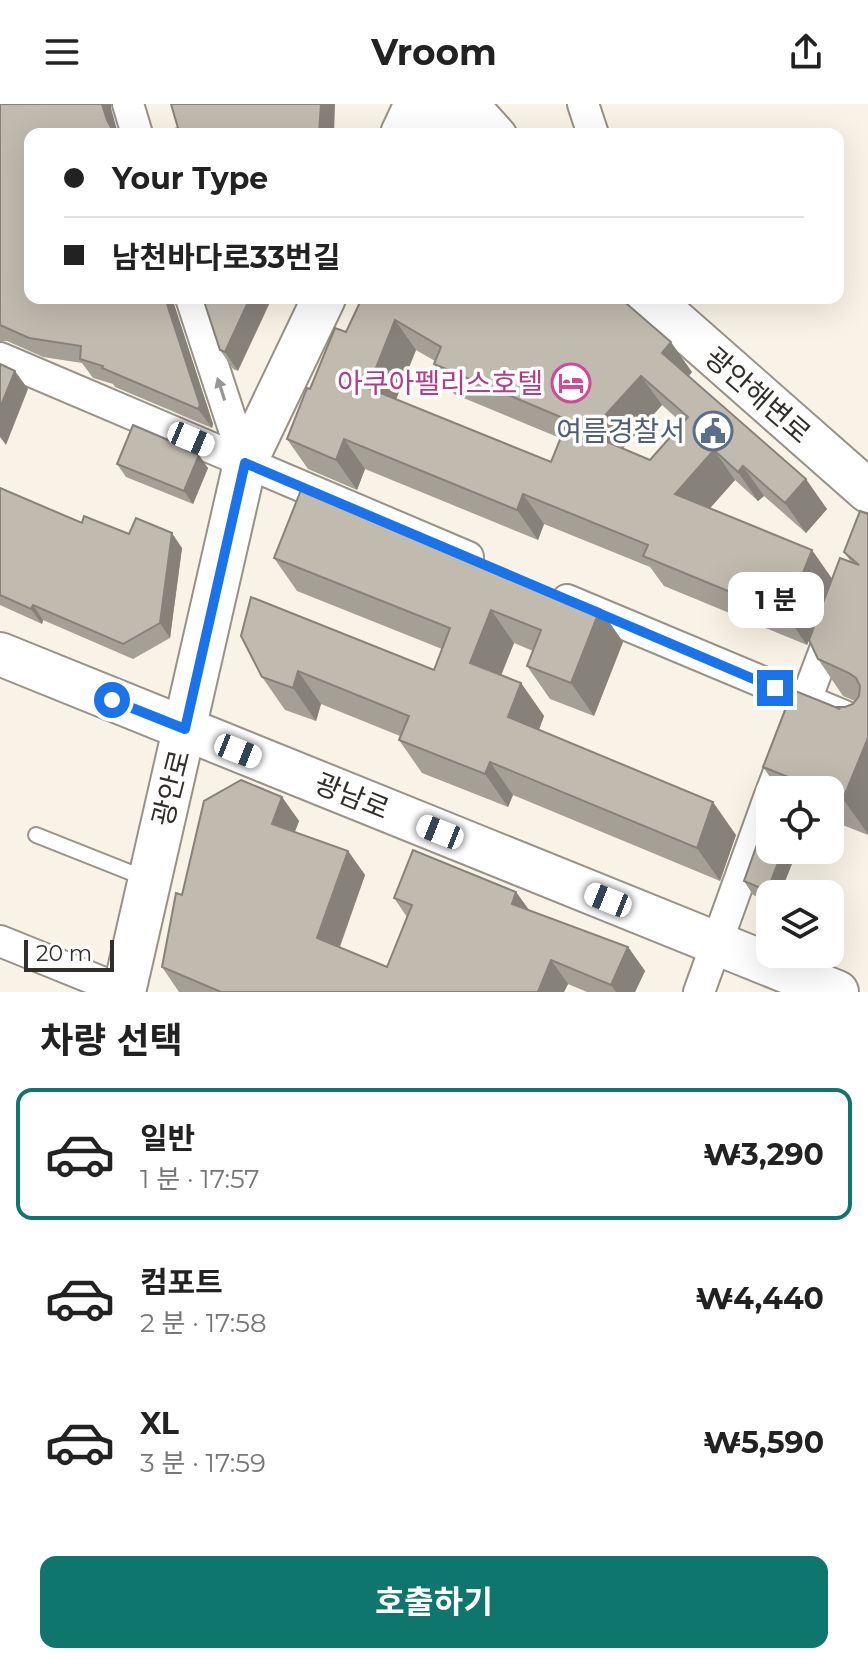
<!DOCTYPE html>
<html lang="ko">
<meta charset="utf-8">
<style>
:root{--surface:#fff;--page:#f6f6f6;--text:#222;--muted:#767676;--line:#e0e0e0;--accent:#0f766e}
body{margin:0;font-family:Montserrat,"Noto Sans KR",sans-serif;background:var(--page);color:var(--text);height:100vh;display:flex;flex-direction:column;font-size:30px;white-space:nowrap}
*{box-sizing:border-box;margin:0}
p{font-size:26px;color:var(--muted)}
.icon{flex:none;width:44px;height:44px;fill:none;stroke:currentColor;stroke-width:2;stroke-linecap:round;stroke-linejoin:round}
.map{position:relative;height:888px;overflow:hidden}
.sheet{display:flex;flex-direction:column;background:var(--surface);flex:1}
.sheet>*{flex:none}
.banner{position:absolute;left:24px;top:24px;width:820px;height:176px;border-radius:16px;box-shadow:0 8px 32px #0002;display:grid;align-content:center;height:176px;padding:0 40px;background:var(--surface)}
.tools{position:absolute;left:756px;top:672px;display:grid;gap:16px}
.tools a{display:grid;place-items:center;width:88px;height:88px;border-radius:16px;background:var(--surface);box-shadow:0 8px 32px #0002;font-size:40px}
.scale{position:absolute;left:24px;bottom:20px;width:90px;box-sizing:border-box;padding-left:8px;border:4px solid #312e2a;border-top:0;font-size:22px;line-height:28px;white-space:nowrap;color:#312e2a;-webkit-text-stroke:6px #fff;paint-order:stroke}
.end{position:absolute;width:36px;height:36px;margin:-18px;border:10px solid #1a73e8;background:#fff;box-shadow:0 0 0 4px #fff}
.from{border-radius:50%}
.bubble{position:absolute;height:56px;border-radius:16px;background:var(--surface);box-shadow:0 8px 32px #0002;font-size:26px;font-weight:700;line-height:56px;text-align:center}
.car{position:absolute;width:24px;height:48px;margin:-24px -12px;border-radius:10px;box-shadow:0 0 6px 2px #0007;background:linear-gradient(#fff 24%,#345 0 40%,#fff 0 76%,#345 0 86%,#fff 0)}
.banner b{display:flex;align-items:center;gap:28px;height:76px;font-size:30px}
.banner b+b{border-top:2px solid var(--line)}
.banner i{width:20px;height:20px;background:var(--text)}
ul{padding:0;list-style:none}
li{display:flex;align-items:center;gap:24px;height:132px;margin:0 16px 12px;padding:0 24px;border:4px solid transparent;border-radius:16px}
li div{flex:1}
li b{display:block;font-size:30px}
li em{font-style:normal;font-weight:700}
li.active{border-color:var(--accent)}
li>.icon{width:72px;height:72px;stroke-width:1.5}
h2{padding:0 40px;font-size:36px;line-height:96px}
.cta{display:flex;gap:16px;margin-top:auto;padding:16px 40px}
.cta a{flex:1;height:92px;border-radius:16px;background:var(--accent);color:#fff;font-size:32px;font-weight:700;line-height:92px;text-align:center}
header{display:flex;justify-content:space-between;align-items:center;height:104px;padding:0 40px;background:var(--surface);font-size:36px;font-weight:700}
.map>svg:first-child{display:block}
</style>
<header><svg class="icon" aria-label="menu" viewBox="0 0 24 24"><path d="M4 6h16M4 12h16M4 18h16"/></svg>Vroom<svg class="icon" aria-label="share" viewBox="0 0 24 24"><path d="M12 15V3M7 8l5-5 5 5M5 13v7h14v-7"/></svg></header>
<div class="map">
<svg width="868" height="888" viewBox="0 0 868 888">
<rect width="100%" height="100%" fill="#f9f3e7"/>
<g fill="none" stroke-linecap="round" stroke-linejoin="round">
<!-- lane casing -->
<g stroke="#979187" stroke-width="18">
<polyline id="lane" points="36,731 147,775"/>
</g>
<!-- street casing -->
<g stroke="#979187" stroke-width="34">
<g id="street">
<polyline points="128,0 137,30"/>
<polyline points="474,0 501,30"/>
<polyline points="583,0 593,30"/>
<polyline points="191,194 245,359"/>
<polyline points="0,254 468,453"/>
<polyline points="567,496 868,622"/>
<polyline points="772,686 835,519"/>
<polyline points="0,837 126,888"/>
<polyline points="699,888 770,691"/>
</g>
</g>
<!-- secondary casing -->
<g stroke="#979187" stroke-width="46">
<g id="secondary">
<polyline points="429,0 463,30"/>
<polyline points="402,30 416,0"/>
<polyline points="649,194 868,387"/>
<polyline points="0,550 837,888"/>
<polyline points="124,888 245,359 324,194"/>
</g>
</g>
<!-- lane -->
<use href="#lane" stroke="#fff" stroke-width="14"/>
<!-- street -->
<use href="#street" stroke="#fff" stroke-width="30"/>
<!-- secondary -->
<use href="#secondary" stroke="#fff" stroke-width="42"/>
</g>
<!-- wall -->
<g fill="#a5a096" fill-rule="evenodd">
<polygon points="0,0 111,0 111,4 30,194 174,194 174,200 213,320 212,324 115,283 113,280 93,274 82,259 43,253 7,237 0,237"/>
<polygon points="203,194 238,267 233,265 220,246"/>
<path d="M362,194L692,268L689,272L827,405L806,429L764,392L758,397L735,376L710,404L832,475L851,458L844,448L868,410V731L830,716V686H779L763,663L840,605L853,600L855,597L843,592L818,555L811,530L807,541L664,482L650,463L544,420L538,436L365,365L357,386L308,365L287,335L310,285L346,228ZM416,246L435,257L434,260L454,290L560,334L551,358L396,295ZM662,301L682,319L650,356L623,344Z"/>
<polygon points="187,344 208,364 193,400 126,373 117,360"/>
<polygon points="0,384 82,419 182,444 170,534 133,555 43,516 42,520 0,501"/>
<polygon points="274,454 600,505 623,538 594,612 550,595 527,562 533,547 514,539 501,571 521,579 544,612 539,626 736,731 720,777 513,691 508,703 422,669 399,636 400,632 321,600 316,617 285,606 262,573 241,532 434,566 442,545 297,487"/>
<polygon points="282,693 299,717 295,728 348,747 365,771 340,843 387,863 407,813 394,794 516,788 530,807 628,843 645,867 635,888 587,888 568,880 564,888 179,888 162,863 182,791"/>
<polygon points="770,746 788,746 794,755 770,790 770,798 753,791 744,777"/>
</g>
<!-- shaded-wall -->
<g fill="#86827a">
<polygon points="102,0 111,0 111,4 118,30 116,30 107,16"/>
<polygon points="321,0 335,0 334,30 319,30"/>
<polygon points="165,194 174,194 174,200 213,320 212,324 198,305"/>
<polygon points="250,194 272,194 238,267 225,248"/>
<polygon points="395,216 416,246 389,313 368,284"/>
<polygon points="671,238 692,268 683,279 662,249"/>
<polygon points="15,267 28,285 6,341 0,333 0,304"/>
<polygon points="641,272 662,301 609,360 588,330"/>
<polygon points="344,335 365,365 357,386 336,356"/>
<polygon points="714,346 735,376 696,420 675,390"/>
<polygon points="199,351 208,364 193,400 184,387"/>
<polygon points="743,362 764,392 758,397 738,368"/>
<polygon points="806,375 827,405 806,429 785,399"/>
<polygon points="523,390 544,420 538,436 517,406"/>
<polygon points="172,429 182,444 170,534 160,519"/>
<polygon points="812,446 833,476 807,541 786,511"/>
<polygon points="33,501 43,516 42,520 31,505"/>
<polygon points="600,505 623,538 594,612 571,579"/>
<polygon points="491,506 514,539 493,592 470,559"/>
<polygon points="298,567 321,600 316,617 293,584"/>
<polygon points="521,579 544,612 531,646 508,613"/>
<polygon points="868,634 868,730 843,695"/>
<polygon points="490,658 513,691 508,703 485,670"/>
<polygon points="282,693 299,717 288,744 272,720"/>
<polygon points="713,698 736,731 720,777 697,744"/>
<polygon points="783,746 788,746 794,755 780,790 770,790 770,791 767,787"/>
<polygon points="348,747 365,771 334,858 317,834"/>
<polygon points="516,788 533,812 512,800"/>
<polygon points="628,843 645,867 635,888 616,888 611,881"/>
<polygon points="551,856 568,880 564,888 538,888"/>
</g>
<!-- building -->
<g fill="#c0baaf" stroke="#86827a" stroke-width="2" fill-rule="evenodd">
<polygon points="0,0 102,0 107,16 112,25 122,29 122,30 30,30 30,194 165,194 200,301 198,305 102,264 103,262 80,255 81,242 29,234 0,221"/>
<polygon points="171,0 321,0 319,30 158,30 178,24"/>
<polygon points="203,194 250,194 225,248 220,246"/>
<path d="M362,194H620L671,238L662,249L806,375L785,399L743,362L738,368L714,346L675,390L812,446L786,511L643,452L648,441L523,390L517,406L344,335L336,356L287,335L307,284L310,285L335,224L346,228ZM395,216L441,243L434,260L568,316L551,358L368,284ZM641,272L688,313L650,356L588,330Z"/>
<polygon points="0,260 15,267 0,304"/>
<polygon points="133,321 187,344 186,346 199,351 184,387 117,360"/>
<polygon points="0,384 82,419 84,412 129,430 136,414 172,429 160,519 123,540 33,501 31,505 0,491"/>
<polygon points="301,386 600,505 571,579 527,562 541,526 491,506 470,559 521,579 508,613 713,698 697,744 490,658 485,670 399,636 409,612 298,567 293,584 262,573 241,532 251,493 434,566 450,524 274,454"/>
<polygon points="860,407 868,410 868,634 843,695 830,690 830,686 821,686 763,663 793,586 840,605 838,603 845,603 853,600 859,592 860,582 856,574 849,569 818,555 809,536 840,454 859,461 844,448"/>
<polygon points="241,676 282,693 272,720 348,747 317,834 387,863 412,801 394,794 413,746 516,788 512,800 628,843 611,881 551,856 538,888 221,888 162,863 176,789 182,791 204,697"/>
<polygon points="760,732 770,736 770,746 783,746 767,787 744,777"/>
</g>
<!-- one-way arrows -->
<defs><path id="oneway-solid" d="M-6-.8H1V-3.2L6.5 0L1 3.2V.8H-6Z" transform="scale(2)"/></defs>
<use fill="#989694" href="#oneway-solid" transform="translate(221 285) rotate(-108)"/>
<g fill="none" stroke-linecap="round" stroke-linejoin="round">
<!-- route -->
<polyline stroke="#1a73e8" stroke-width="10" points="112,596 185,625 245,359 775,584"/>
</g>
<!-- icons -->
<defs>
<g id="hotel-ring" transform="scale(2)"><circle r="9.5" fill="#fff" stroke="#d1479c" stroke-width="1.5"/><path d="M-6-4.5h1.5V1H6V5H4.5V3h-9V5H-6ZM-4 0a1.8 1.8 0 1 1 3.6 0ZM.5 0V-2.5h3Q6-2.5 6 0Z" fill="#d1479c"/></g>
<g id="civic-ring" transform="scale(2)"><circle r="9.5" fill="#fff" stroke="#5c6f8a" stroke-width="1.5"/><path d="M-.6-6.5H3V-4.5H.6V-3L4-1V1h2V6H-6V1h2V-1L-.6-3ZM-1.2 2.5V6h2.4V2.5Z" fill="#5c6f8a"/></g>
</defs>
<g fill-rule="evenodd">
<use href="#hotel-ring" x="571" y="279"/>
<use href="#civic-ring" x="713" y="327"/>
</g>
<g text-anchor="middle" stroke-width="7" stroke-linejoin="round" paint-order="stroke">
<!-- hotel labels -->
<g font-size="28" fill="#b23c85" stroke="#fff" text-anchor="end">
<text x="543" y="289">아쿠아펠리스호텔</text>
</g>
<!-- street labels -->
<g font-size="28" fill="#312e2a" stroke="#fff">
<text transform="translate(758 291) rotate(41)" y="10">광안해변로</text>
<text transform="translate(171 684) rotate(-76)" y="10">광안로</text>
<text transform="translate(352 692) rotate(22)" y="10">광남로</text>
</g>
<!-- service labels -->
<g font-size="28" fill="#4e5e75" stroke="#fff" text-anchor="end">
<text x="685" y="337">여름경찰서</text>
</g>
</g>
</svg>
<div class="tools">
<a><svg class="icon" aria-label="locate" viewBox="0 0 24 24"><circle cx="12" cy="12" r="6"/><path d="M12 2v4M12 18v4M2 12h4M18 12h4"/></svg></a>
<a><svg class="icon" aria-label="layers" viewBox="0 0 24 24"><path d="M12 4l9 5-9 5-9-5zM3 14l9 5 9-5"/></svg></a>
</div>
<div class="scale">20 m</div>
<i class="end from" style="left:112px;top:596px"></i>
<i class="end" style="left:775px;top:584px"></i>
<div class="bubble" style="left:728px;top:468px;width:96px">1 분</div>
<i class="car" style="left:191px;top:335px;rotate:113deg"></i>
<i class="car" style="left:238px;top:647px;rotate:112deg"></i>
<i class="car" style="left:440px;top:728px;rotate:292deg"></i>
<i class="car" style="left:608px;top:796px;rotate:292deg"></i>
<div class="banner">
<b><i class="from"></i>Your Type</b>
<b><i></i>남천바다로33번길</b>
</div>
</div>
<section class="sheet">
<h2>차량 선택</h2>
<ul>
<li class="active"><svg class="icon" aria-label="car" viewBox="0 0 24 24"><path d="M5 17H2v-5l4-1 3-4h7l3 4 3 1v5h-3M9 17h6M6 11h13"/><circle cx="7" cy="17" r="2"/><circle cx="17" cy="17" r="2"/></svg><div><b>일반</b><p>1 분 · 17:57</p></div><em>₩3,290</em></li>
<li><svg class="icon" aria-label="car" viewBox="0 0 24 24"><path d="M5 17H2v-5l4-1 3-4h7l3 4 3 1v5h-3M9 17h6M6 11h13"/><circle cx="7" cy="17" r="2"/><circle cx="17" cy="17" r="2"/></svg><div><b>컴포트</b><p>2 분 · 17:58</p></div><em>₩4,440</em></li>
<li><svg class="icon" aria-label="car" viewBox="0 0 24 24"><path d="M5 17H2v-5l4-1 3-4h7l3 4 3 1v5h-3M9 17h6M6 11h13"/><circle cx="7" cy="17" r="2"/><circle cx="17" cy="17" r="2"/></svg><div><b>XL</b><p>3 분 · 17:59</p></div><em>₩5,590</em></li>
</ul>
<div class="cta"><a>호출하기</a></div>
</section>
